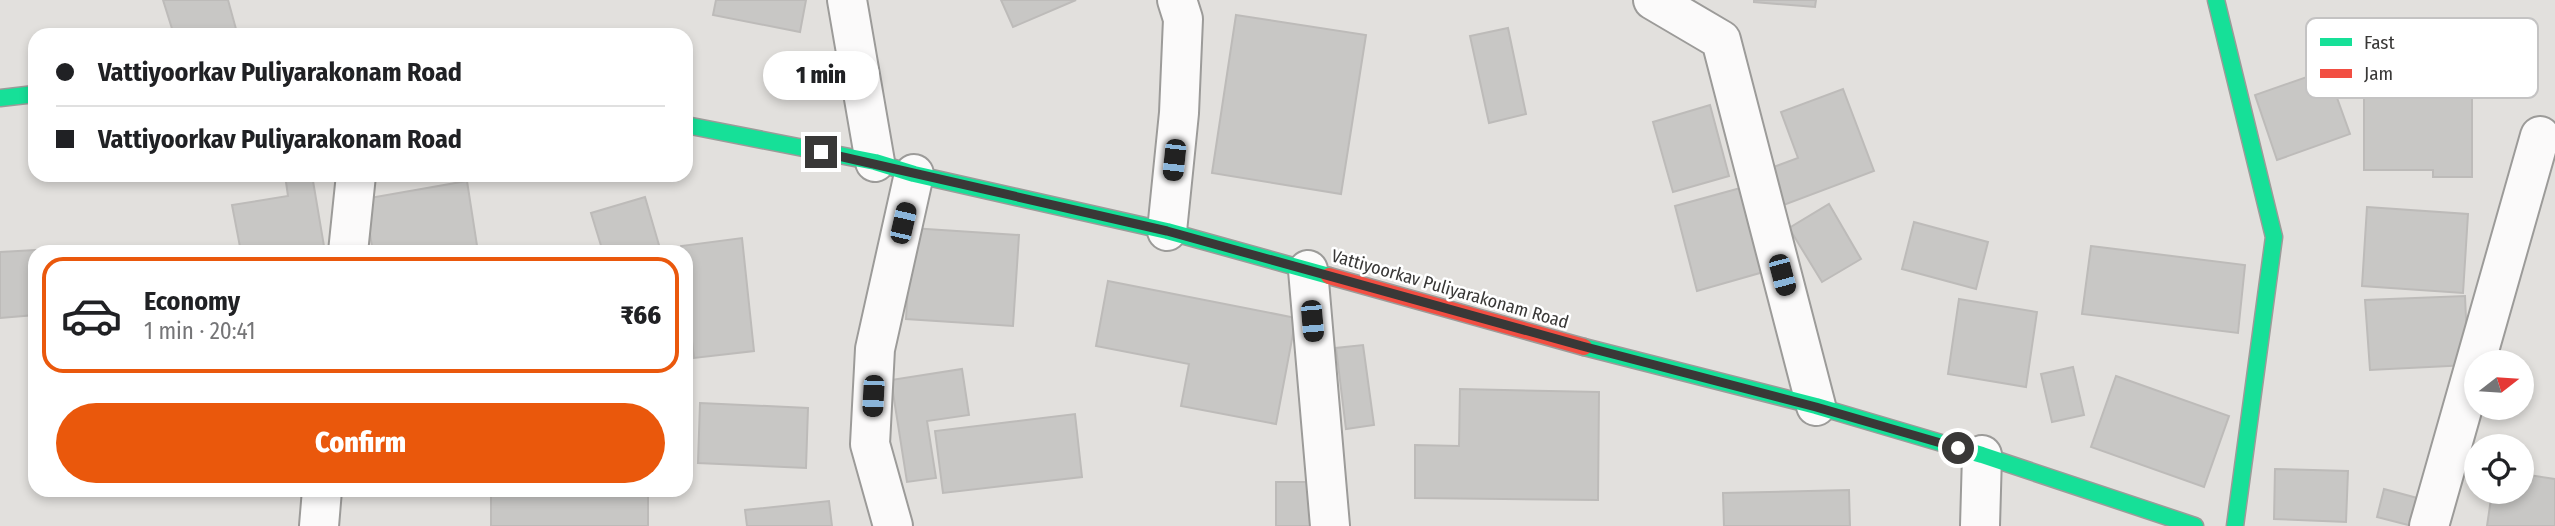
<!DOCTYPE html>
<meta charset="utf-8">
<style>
:root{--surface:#fff;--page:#f2f2f2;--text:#202124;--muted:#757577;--line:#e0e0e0;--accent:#ea580c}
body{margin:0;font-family:"Fira Sans Condensed",sans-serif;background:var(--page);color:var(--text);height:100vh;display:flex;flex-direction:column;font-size:26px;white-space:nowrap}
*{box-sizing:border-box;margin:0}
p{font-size:23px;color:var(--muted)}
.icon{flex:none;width:38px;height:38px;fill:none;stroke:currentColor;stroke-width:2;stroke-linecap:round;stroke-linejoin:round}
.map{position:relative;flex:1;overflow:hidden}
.sheet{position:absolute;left:28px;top:245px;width:665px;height:252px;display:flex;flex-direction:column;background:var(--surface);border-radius:21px;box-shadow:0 4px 10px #0003}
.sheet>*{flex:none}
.top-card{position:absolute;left:28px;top:28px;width:665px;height:154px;border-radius:21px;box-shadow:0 4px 10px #0003;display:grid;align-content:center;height:154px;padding:0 28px;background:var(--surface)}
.needle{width:46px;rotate:73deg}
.tools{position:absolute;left:2464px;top:350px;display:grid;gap:14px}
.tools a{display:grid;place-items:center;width:70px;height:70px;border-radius:50%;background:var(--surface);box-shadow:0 4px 10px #0003;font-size:35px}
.end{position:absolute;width:32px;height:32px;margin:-16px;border:9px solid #393837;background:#fff;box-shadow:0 0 0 4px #fff}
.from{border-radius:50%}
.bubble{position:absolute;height:49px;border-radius:24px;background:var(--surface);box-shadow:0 4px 10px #0003;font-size:23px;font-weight:800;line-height:49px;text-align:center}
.car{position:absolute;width:21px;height:42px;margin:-21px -10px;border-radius:9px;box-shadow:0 0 5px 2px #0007;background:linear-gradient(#222 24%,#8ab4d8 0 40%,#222 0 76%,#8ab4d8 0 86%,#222 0)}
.top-card b{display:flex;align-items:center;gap:24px;height:66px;font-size:26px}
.top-card b+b{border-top:2px solid var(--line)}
.top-card i{width:18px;height:18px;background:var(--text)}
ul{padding:12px 0 0;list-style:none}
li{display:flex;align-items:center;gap:21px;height:116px;margin:0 14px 10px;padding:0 14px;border:4px solid transparent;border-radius:21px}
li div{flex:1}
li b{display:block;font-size:26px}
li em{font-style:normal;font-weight:800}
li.on{border-color:var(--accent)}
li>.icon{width:63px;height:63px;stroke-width:1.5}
.button{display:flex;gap:14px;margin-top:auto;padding:14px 28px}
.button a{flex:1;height:80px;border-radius:42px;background:var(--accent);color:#fff;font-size:28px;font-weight:800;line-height:80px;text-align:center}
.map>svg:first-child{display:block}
</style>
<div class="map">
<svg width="2555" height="526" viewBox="0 0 2555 526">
<rect width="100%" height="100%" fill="#e2e0dd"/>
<!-- building -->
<g fill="#c8c7c5" stroke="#bdbbb9" stroke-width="2">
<polygon points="163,0 228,0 236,29 216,35 174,35"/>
<polygon points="716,0 806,0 800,32 713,15"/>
<polygon points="1001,0 1076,0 1013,27"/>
<polygon points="1754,0 1816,0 1815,7 1754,2"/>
<polygon points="1236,15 1366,35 1341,194 1212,173"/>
<polygon points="1508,28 1526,114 1489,123 1470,36"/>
<polygon points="2327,70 2350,134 2277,160 2255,95"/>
<polygon points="1843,89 1874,171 1781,206 1768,169 1798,158 1781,112"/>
<polygon points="2364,90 2472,90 2472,177 2433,177 2433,170 2364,170"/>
<polygon points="1710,105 1729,176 1673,192 1653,122"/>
<polygon points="285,175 312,175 325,252 241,252 232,205 288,196"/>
<polygon points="467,181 478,252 373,252 364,199"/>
<polygon points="1744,187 1767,271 1697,291 1675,206"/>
<polygon points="645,197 661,252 603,252 591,213"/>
<polygon points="1829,204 1861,259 1822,282 1789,228"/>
<polygon points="2367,207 2468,214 2463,293 2362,286"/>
<polygon points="1914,222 1988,242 1976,289 1902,269"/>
<polygon points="911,228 1019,235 1013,326 906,319"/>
<polygon points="742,238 754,351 694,358 686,288 686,252 682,252 681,246"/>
<polygon points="2091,246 2245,265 2238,333 2082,314"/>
<polygon points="53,249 53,252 35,252 35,315 0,318 0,252"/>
<polygon points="1108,281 1296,318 1276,424 1181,406 1189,364 1096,346"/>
<polygon points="2465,296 2468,365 2370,370 2365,300"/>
<polygon points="1959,299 2037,312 2026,387 1948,374"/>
<polygon points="1363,345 1374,425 1346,429 1336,348"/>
<polygon points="2073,367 2084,415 2052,422 2041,374"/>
<polygon points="962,369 969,415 927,421 936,478 907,482 891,380"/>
<polygon points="2116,376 2229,416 2204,487 2091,447"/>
<polygon points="1460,389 1599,392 1598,500 1415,498 1415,445 1459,446"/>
<polygon points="700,403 808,408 806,468 698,463"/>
<polygon points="1075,414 1082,477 943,493 935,431"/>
<polygon points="2275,469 2348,471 2346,522 2274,519"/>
<polygon points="2522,474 2555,479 2555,526 2487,526 2492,492 2522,492"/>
<polygon points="1276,482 1311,482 1312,526 1276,526"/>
<polygon points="2384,489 2421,499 2412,526 2377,517"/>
<polygon points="247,490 311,490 311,492 247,494"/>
<rect x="491" y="490" width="157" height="36"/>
<polygon points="1849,490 1850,526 1724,526 1723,493"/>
<polygon points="829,501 832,526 747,526 745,510"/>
</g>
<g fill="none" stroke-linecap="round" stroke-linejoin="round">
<!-- street casing -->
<g stroke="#9c9b99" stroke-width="42">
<g id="street">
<polyline points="847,0 875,162"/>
<polyline points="1653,0 1721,40 1816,406"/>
<polyline points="1167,231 1179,113 1183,19 1177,0"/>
<polyline points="348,252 356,175"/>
<polyline points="1308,270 1330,526"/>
<polyline points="319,526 322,490"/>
<polyline points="893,526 870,444 875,349 914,174"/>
<polyline points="1980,526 1982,455"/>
<polyline points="2429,526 2540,136"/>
</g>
</g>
<!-- fast casing -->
<g stroke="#9c9b99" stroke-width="19">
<g id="fast">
<polyline points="2216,0 2274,237 2235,526"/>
<polyline points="0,98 35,94"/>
<polyline points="686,125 875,162 914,174 1167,231 1329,276"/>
<polyline points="1584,347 1816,406 1982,455 2195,526"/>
</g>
</g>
<!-- jam casing -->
<g stroke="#9c9b99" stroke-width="19">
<polyline id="jam" points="1329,276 1584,347"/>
</g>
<!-- street -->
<use href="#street" stroke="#fbfafa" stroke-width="38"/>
<!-- fast -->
<use href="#fast" stroke="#16e098" stroke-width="16"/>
<!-- jam -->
<use href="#jam" stroke="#f24e42" stroke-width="16"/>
</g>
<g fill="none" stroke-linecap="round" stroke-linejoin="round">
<!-- route -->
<polyline stroke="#393837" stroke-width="9" points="821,152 1167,231 1582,346 1816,407 1958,448"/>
</g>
<g text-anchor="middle" stroke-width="5" stroke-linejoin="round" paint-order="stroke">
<!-- street labels -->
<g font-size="18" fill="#393837" stroke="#fff">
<text transform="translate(1450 289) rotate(16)" y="6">Vattiyoorkav Puliyarakonam Road</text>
</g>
</g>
<!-- legend -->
<rect x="2306" y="18" width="232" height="80" rx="10" fill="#fff" stroke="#c4c3c3" stroke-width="2"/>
<rect x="2320" y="38" width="32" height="8" fill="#16e098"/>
<rect x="2320" y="69" width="32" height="9" fill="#f24e42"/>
<g font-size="19" fill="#393837">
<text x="2364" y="49">Fast</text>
<text x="2364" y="80">Jam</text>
</g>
</svg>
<div class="tools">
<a><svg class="needle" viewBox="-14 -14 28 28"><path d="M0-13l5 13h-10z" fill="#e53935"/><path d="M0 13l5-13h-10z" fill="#757577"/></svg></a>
<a><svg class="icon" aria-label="locate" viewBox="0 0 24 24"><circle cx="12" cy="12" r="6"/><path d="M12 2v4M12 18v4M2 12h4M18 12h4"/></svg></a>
</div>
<i class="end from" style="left:1958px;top:448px"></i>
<i class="end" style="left:821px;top:152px"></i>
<div class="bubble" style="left:763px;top:51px;width:116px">1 min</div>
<i class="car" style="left:1174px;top:160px;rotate:186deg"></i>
<i class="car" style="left:903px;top:223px;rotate:13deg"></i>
<i class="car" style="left:1782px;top:275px;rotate:165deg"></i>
<i class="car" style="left:1312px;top:321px;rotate:175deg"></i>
<i class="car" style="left:873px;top:396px;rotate:183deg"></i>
<div class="top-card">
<b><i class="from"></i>Vattiyoorkav Puliyarakonam Road</b>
<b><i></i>Vattiyoorkav Puliyarakonam Road</b>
</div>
<section class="sheet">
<ul>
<li class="on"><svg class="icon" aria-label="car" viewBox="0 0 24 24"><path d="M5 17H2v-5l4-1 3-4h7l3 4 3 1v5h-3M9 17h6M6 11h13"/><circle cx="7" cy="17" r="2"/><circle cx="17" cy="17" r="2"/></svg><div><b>Economy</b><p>1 min · 20:41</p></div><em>₹66</em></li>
</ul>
<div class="button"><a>Confirm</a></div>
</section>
</div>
